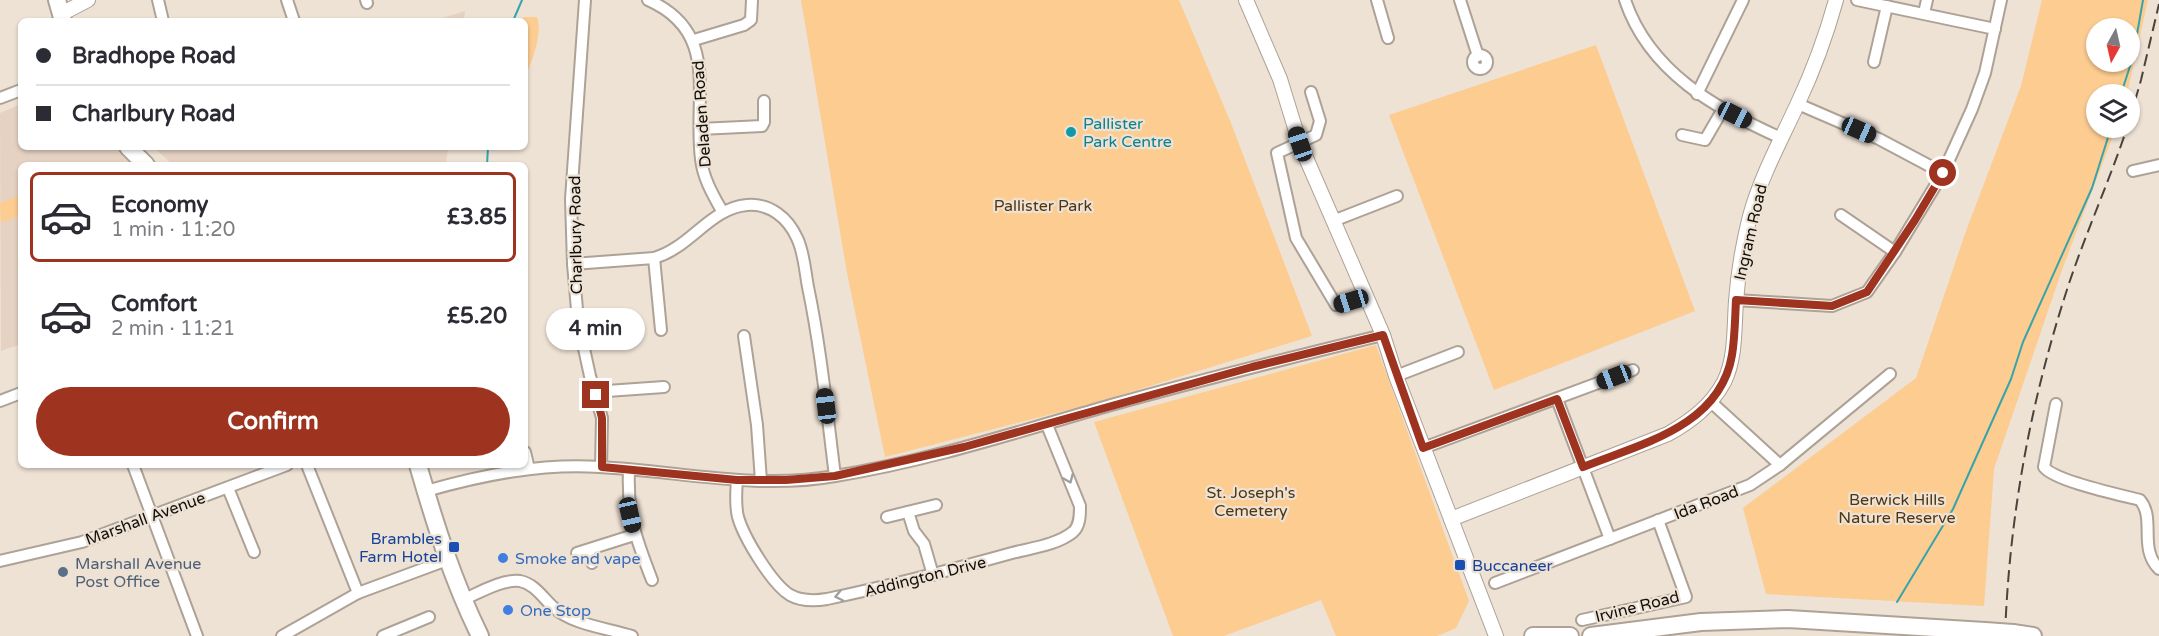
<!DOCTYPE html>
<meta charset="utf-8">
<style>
:root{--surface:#fff;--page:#f7f7f7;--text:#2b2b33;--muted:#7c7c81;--line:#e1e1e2;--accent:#9e3420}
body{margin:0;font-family:"Varela Round",sans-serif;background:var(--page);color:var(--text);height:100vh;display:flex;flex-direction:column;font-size:22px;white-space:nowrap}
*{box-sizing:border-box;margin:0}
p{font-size:20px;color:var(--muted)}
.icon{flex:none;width:33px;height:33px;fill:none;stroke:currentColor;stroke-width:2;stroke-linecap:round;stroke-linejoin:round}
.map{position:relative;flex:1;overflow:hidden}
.side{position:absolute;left:18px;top:162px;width:510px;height:306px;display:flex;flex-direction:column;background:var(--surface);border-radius:9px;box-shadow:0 2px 4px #0004}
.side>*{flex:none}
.hud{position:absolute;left:18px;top:18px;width:510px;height:132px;border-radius:9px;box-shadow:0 2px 4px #0004;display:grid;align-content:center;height:132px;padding:0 18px;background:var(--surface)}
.needle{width:39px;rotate:188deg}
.controls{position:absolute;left:2086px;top:18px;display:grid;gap:12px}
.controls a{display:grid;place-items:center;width:54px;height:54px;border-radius:50%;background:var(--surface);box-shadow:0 2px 4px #0004;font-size:30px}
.end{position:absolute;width:27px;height:27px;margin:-14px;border:8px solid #9e3420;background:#fff;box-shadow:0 0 0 3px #fff}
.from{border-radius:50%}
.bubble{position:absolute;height:42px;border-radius:21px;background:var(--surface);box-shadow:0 2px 4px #0004;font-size:20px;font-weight:800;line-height:42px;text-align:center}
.car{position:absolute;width:18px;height:36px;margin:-18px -9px;border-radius:8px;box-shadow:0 0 4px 2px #0007;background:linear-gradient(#222 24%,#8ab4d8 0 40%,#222 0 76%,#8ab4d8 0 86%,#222 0)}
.hud b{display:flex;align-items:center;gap:21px;height:57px;font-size:22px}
.hud b+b{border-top:2px solid var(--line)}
.hud i{width:15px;height:15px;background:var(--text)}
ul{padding:10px 0 0;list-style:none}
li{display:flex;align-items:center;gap:18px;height:90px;margin:0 12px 9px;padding:0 6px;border:3px solid transparent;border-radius:9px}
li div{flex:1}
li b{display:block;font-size:22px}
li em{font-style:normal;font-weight:800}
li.on{border-color:var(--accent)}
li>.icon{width:54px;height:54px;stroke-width:1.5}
.cta{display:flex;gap:12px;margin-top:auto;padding:12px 18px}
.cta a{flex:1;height:69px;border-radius:36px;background:var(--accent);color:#fff;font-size:24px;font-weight:800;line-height:69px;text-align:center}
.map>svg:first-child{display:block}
</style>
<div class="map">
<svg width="2159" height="636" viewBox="0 0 2159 636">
<rect width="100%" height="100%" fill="#eee2d5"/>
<!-- education -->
<g fill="#e6d2c3">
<polygon points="465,11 464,21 433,21"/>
<polygon points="21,104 21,147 115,147 132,165 21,165 21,344 1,351 0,113"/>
<polygon points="153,147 448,147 446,165 173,165"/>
</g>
<!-- green -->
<g fill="#fccc91" fill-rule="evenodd">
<polygon points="801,0 1179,0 1231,123 1312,336 1095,403 885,457 847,273"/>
<path d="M2042,0H2148L2127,94H2097V128H2116L2062,270L1994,469L1984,606L1766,594L1743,508L1916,378L1966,231L2021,86ZM2097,28H2130V62H2097Z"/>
<path d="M524,17H537C543,33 532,62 525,77V21H521Z"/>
<polygon points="1596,45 1695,311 1494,390 1389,115"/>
<polygon points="21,195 21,215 1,223 0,203"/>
<polygon points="1376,345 1469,601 1456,628 1437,636 1336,636 1321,600 1224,636 1173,636 1094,422"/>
</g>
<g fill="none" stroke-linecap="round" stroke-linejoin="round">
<!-- stream -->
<g stroke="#35a4ac" stroke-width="2">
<polyline points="513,21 522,0"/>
<polyline points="2121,94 2133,57 2143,0"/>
<polyline points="487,165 488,147"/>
<polyline points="1897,602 1953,509 2011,379 2023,342 2092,188 2111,128"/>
</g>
<!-- minor casing -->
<g stroke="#ada295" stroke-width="14">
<g id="minor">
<polyline points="158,0 163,21"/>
<polyline points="287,0 294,21"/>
<polyline points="366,0 367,3"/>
<polyline points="585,0 571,199 573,264 578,321 590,376 602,418 601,467"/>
<path d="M648,0C721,32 693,97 701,159C703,178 713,195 722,211"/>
<polyline points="1377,0 1388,38"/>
<polyline points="1460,0 1478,56"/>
<path d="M1625,0C1649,72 1716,109 1781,138"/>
<polyline points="1857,0 1995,29"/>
<polyline points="1924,13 1927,0"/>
<polyline points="694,40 744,25 751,20 752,0"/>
<circle cx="1480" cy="62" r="7"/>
<polyline points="1874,62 1887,6"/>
<polyline points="1311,92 1320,121 1316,135 1277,153 1296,238 1336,305 1366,296"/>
<polyline points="1697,94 1743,0"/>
<polyline points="0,98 21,90"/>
<polyline points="1798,104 1879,139 1943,173"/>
<polyline points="700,129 762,126 764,122 764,101"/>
<polyline points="1682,135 1705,140 1723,109"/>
<polyline points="2133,171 2159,165"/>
<polyline points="1841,215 1895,252"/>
<polyline points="1333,221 1397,196"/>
<polyline points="654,258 661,330"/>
<path d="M573,264L654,258C690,248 710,208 747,205C770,203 788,218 797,238C804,252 805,271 808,287C821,349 827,413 835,476"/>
<polyline points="1736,300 1832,306 1867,292 1895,252 1943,173 1972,109 1985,73 2001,0"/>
<polyline points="744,336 757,425 761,481"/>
<polyline points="1396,376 1458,352"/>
<polyline points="596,395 607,391 664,387"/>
<polyline points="1557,399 1610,539"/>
<polyline points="0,401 21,393"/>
<polyline points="1711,402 1780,465"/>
<path d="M2056,404L2044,467C2054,481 2121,495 2140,500C2156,519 2138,548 2159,569"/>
<polyline points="1423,448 1633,370"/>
<polyline points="525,452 529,469"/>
<polyline points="133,465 197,636"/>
<polyline points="307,465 358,593"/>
<path d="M629,470C627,515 636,539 652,580"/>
<path d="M737,480C736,492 735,505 738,517C744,538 772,584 790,595C801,601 815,601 827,599C889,586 951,570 1012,553C1031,548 1057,545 1073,532C1080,526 1080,515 1080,506L1047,425"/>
<polyline points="228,488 254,552"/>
<path d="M426,491C482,475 541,463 600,467C678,471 757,490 835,476C929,461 1020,431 1111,405C1201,380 1292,357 1383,335"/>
<polyline points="908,512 914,531 924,544 933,575"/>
<polyline points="887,517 936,505"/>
<polyline points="588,550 592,563"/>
<polyline points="577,553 634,535"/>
<polyline points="0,561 82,542 287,465"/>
<polyline points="1495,583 1750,485 1780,465 1890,374"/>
<path d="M462,600C479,593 502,579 520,581C535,584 543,598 553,607C573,625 607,628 632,636"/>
<polyline points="1582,620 1686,597 1658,520"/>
<polyline points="282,636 358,593 447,560"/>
<polyline points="383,636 429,617"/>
</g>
</g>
<!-- tertiary casing -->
<g stroke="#ada295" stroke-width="16">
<g id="tertiary">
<polyline points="1246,0 1280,79 1300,144 1383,335 1396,376 1496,636"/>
<polyline points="61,14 88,0"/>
<path d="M1451,519L1668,434C1691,421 1711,406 1724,382C1736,358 1734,328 1736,301C1738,273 1743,244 1750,216C1761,176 1781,140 1798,103C1814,69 1826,36 1836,0"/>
</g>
</g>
<!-- primary casing -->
<g stroke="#ada295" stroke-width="20">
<g id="primary">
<polyline points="57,0 63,21"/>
<polyline points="128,147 146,165"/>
<path d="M418,465C435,524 453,581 480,636"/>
<polyline points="2013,633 2033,636"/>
<polyline points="1533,636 1570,636"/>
<polyline points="1591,636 1701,622 1788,619 1985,631"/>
</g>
</g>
<!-- minor -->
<use href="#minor" stroke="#fff" stroke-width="10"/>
<!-- tertiary -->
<use href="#tertiary" stroke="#fff" stroke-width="14"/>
<!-- primary -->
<use href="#primary" stroke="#fff" stroke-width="16"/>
<!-- rail -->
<g stroke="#4a443d" stroke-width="2" stroke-dasharray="12 6" stroke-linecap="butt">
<polyline points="2130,118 2141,80 2159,4"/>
<path d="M2005,636C2009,521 2029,409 2064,299C2082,241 2108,185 2127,128"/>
</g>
<!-- primary-bridge casing -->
<g stroke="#ada295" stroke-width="20" stroke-linecap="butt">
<polyline id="primary-bridge" points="1985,631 2013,633"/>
</g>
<!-- primary-bridge -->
<use href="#primary-bridge" stroke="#fff" stroke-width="16"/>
</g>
<!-- one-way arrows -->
<defs><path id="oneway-chevron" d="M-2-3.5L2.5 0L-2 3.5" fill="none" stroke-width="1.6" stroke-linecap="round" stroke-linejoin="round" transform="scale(1.5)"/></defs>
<g stroke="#a09f9d">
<use href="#oneway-chevron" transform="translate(1069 479) rotate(67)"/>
<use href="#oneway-chevron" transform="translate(839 596) rotate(168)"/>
</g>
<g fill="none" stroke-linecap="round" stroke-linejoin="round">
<!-- route -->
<path stroke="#9e3420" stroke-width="8" d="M596,395L602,418V467L737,480H786L835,476L964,447L1252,367L1383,335L1423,448L1557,399L1583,467C1640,444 1720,427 1732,355C1735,337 1735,318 1736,300L1832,306L1867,292L1915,220L1943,173"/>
</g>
<!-- markers -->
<circle fill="#0f9aa8" stroke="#eee2d5" stroke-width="2" cx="1071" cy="132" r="6"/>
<g fill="#1a4fb4" stroke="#eee2d5" stroke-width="2">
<rect x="448" y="541" width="12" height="12" rx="3"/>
<rect x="1454" y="559" width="12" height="12" rx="3"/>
</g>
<g fill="#3f7fe0" stroke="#eee2d5" stroke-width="2">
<circle cx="503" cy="558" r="6"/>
<circle cx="508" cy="610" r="6"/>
</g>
<circle fill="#5c6f8a" stroke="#eee2d5" stroke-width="2" cx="63" cy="572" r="6"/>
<g text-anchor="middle" stroke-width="4.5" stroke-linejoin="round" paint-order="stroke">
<!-- street labels -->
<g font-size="16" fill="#120f0a" stroke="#eee2d5">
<text transform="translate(701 114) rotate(-94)" y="6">Deladen Road</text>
<text transform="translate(1750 232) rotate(-77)" y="6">Ingram Road</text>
<text transform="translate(575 235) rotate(-91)" y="6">Charlbury Road</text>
<text transform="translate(1706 502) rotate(-21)" y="6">Ida Road</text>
<text transform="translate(145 518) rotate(-20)" y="6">Marshall Avenue</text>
<text transform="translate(925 576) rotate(-14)" y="6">Addington Drive</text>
<text transform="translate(1637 606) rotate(-14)" y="6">Irvine Road</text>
</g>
<!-- culture labels -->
<g font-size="16" fill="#0d838f" stroke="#eee2d5" text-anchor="start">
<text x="1083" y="129">Pallister<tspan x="1083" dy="18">Park Centre</tspan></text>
</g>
<!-- park labels -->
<g font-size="16" fill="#503610" stroke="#eee2d5">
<text x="1043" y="211">Pallister Park</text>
<text x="1251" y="498">St. Joseph's<tspan x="1251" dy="18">Cemetery</tspan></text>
<text x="1897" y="505">Berwick Hills<tspan x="1897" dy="18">Nature Reserve</tspan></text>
</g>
<!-- transit labels -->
<g font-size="16" fill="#164399" stroke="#eee2d5" text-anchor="end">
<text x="442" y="544">Brambles<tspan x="442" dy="18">Farm Hotel</tspan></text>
<text x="1472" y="571" text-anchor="start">Buccaneer</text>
</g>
<!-- shop labels -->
<g font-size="16" fill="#366cbe" stroke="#eee2d5" text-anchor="start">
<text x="515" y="564">Smoke and vape</text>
<text x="520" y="616">One Stop</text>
</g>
<!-- service labels -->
<g font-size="16" fill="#4e5e75" stroke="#eee2d5" text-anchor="start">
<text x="75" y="569">Marshall Avenue<tspan x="75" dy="18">Post Office</tspan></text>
</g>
</g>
</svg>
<div class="controls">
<a><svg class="needle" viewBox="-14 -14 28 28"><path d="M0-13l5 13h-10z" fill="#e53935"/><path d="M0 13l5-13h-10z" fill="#7c7c81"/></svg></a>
<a><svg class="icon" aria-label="layers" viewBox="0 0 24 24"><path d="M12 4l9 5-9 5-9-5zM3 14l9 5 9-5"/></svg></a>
</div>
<i class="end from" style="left:1943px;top:173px"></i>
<i class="end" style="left:596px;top:395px"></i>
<div class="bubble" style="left:546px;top:308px;width:99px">4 min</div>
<i class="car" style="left:1735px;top:115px;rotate:117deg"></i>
<i class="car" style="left:1859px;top:130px;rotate:114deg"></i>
<i class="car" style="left:1300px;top:144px;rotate:341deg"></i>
<i class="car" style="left:1351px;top:301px;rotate:253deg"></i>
<i class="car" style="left:1614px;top:377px;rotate:249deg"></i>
<i class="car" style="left:826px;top:406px;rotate:353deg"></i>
<i class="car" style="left:630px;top:515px;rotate:167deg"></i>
<div class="hud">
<b><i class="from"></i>Bradhope Road</b>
<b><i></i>Charlbury Road</b>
</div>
<section class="side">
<ul>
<li class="on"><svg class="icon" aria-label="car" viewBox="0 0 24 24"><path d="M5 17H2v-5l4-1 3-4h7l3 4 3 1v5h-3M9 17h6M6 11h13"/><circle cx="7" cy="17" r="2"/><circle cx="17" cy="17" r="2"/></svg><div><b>Economy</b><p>1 min · 11:20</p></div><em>£3.85</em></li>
<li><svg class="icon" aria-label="car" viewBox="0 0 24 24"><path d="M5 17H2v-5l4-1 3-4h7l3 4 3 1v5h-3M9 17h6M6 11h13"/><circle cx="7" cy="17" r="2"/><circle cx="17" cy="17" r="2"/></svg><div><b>Comfort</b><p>2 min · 11:21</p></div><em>£5.20</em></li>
</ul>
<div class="cta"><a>Confirm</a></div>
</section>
</div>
